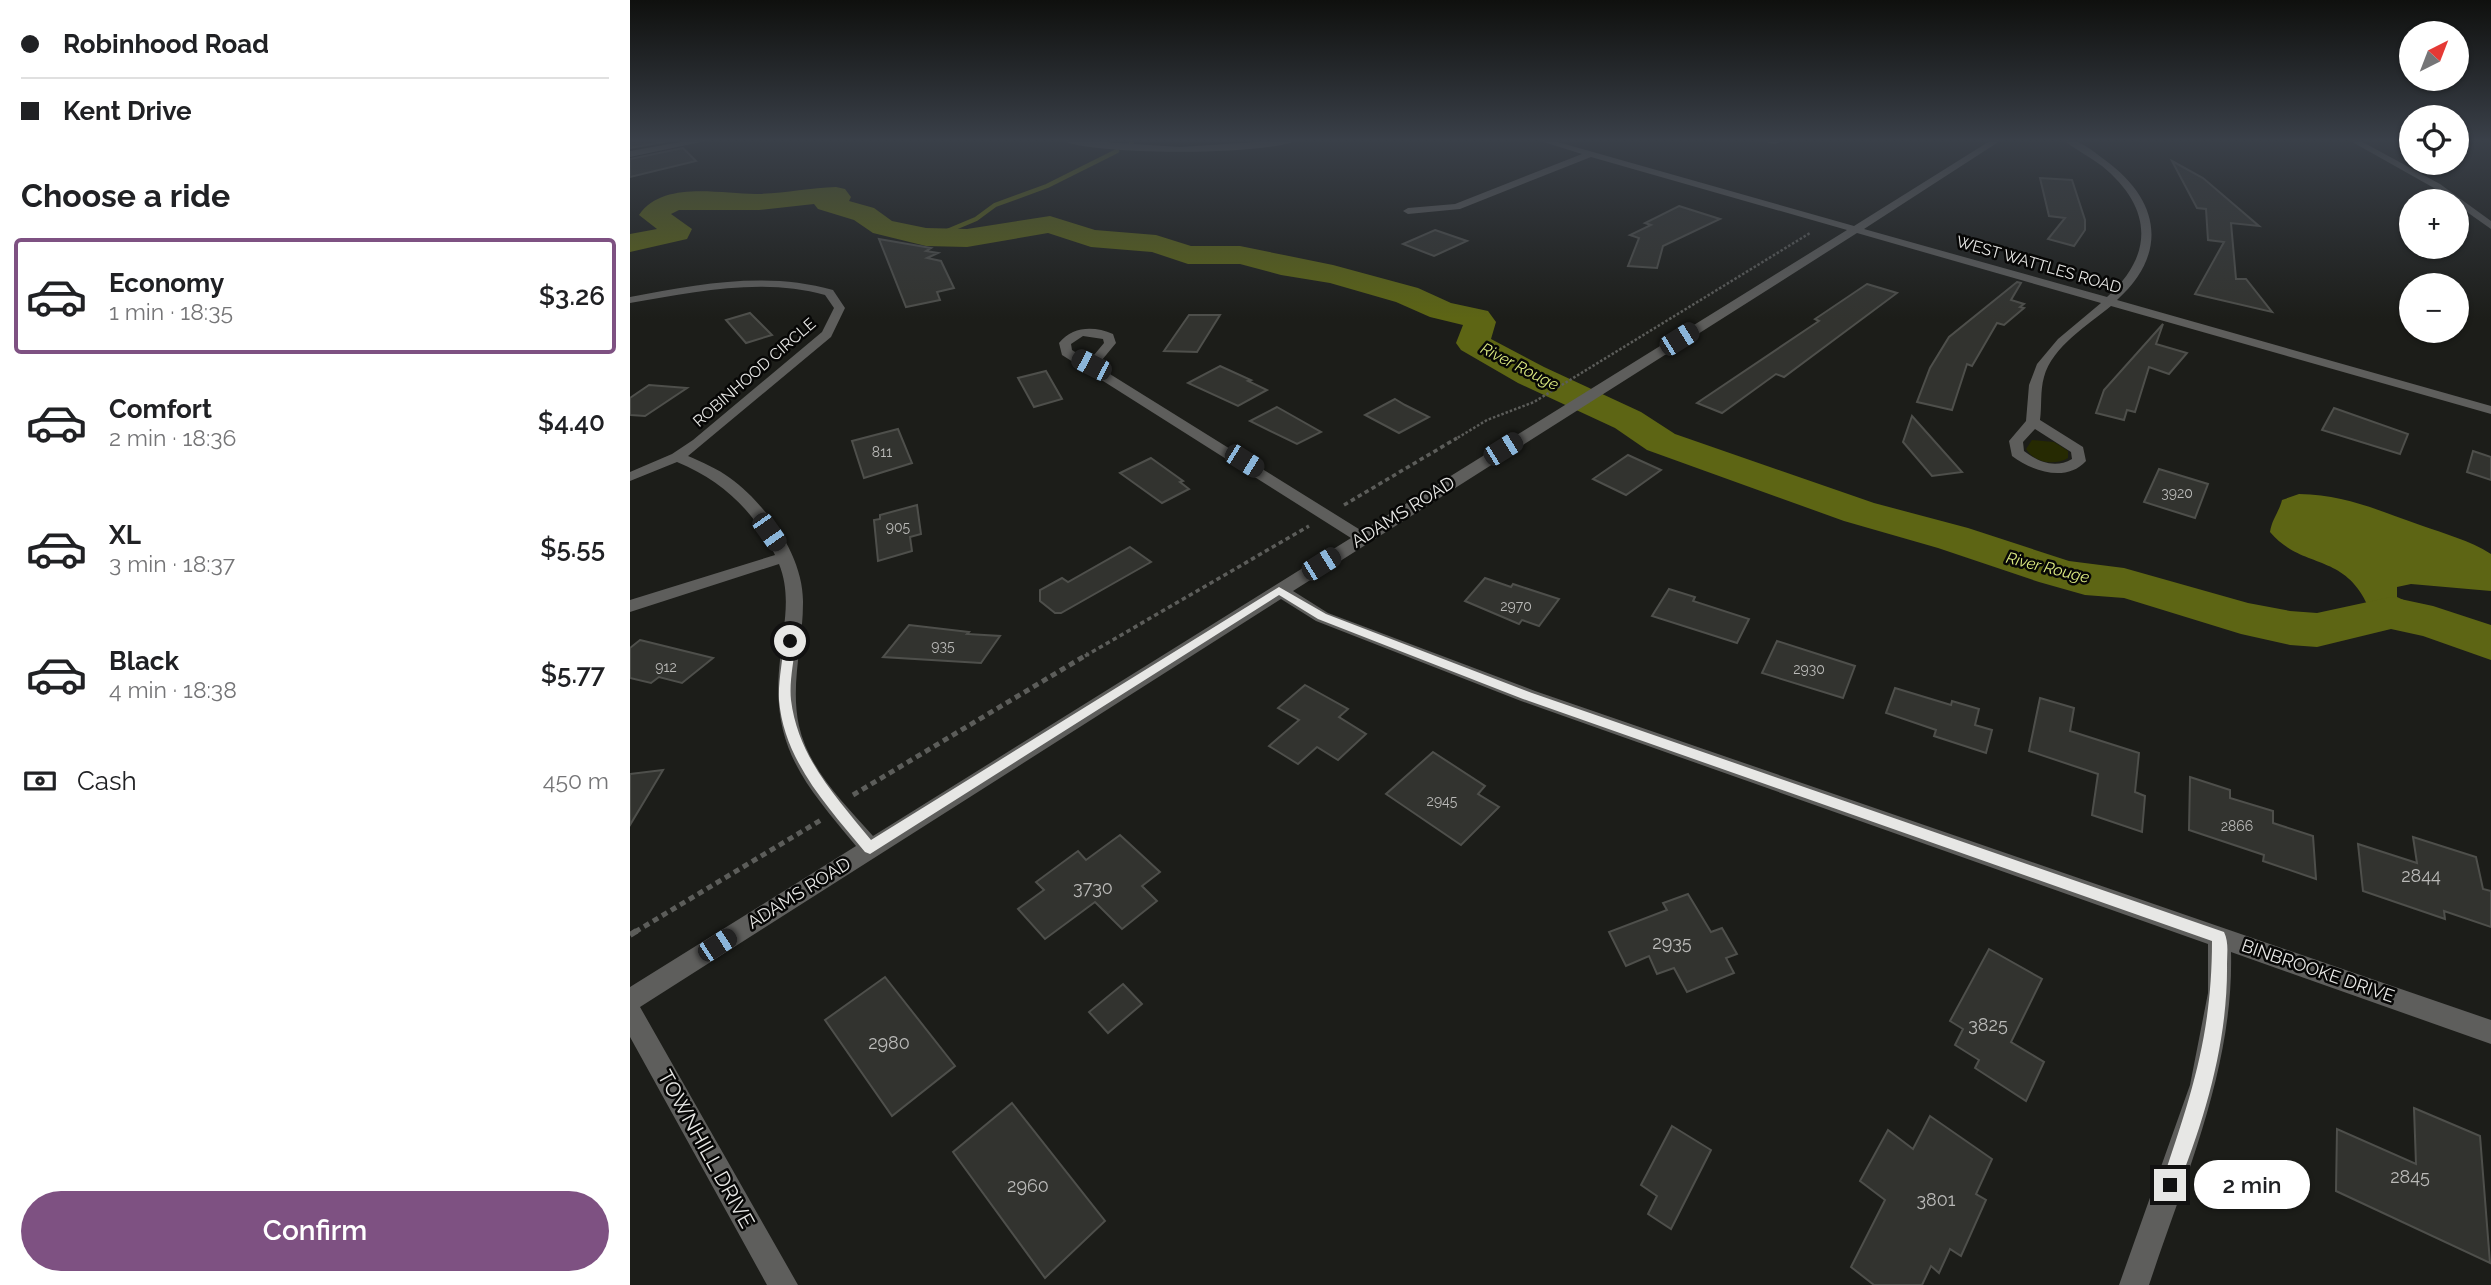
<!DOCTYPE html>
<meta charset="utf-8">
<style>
:root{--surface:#fff;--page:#f2f2f2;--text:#202124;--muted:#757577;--line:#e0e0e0;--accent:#7e5182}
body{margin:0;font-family:Raleway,sans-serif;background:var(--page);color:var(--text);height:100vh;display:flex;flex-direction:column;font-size:26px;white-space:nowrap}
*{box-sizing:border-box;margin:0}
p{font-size:23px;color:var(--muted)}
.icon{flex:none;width:38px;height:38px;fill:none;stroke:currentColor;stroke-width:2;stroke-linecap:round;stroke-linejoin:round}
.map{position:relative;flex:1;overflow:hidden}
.drawer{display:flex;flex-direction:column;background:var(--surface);width:630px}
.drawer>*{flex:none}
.guide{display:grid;align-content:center;height:154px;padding:0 21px;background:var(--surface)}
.needle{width:46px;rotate:42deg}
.fabs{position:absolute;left:1769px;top:21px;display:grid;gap:14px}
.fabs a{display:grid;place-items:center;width:70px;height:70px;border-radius:50%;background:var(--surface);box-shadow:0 2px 5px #0004;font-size:35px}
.end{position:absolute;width:32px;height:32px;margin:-16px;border:9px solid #e7e7e5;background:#111;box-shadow:0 0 0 4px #111}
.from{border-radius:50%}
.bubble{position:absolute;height:49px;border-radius:24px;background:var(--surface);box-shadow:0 2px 5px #0004;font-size:23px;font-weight:600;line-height:49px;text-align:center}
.car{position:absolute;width:21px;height:42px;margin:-21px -10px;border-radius:9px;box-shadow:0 0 5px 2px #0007;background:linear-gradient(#222 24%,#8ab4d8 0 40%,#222 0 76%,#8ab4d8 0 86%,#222 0)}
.guide b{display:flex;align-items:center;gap:24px;height:66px;font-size:26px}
.guide b+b{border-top:2px solid var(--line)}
.guide i{width:18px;height:18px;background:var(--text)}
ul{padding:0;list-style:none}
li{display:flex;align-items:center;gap:21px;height:116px;margin:0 14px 10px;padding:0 7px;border:4px solid transparent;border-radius:7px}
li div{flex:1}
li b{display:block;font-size:26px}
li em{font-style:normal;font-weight:600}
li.selected{border-color:var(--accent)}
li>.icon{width:63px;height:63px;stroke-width:1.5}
h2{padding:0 21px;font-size:32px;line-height:84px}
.pay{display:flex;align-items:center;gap:18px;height:77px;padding:0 21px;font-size:26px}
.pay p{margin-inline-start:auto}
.primary-button{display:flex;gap:14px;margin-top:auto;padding:14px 21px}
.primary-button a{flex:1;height:80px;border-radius:42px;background:var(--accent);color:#fff;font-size:28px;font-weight:600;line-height:80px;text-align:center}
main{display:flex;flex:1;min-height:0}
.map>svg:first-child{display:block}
</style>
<main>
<section class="drawer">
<div class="guide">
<b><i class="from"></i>Robinhood Road</b>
<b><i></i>Kent Drive</b>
</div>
<h2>Choose a ride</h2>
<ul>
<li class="selected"><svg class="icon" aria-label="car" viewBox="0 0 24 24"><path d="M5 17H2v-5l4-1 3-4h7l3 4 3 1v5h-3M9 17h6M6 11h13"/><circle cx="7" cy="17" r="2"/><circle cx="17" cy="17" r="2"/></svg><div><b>Economy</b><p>1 min · 18:35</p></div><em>$3.26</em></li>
<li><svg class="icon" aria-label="car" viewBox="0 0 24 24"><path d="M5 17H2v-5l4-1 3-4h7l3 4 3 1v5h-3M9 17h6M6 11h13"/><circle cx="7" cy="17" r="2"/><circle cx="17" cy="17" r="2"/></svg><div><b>Comfort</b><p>2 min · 18:36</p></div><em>$4.40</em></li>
<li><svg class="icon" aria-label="car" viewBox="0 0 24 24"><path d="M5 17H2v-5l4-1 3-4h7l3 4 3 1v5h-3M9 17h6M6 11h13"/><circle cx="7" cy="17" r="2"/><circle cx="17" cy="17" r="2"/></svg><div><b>XL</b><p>3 min · 18:37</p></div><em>$5.55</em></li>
<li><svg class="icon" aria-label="car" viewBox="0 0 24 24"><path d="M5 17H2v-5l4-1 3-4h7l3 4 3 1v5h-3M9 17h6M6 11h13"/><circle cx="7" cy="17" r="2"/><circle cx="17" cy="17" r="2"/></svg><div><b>Black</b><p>4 min · 18:38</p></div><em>$5.77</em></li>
</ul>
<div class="pay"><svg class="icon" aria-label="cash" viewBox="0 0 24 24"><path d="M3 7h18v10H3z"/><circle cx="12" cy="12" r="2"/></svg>Cash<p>450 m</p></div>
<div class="primary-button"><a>Confirm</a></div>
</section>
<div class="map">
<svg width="1861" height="1285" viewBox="0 0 1861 1285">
<rect width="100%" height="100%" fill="#1c1d19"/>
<!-- green -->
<path fill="#262a02" d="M1402,440L1424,442L1438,451V458C1425,466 1405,463 1396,449Z"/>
<!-- water -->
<path fill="#5d6514" d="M1669,494C1716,495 1747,510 1790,525C1815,534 1839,540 1861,554V591L1781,584L1767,587V597L1795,610L1781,616L1738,606C1714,552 1672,570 1640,532C1642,519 1649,512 1652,500Z"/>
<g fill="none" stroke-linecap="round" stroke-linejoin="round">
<!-- stream -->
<g stroke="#5d6514" stroke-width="4.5">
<polyline points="501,143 504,139"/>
<polyline points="303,237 346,219 365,205 417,186 487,151"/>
</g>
<!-- river -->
<path fill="#5d6514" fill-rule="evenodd" d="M206,187L215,189L221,197L219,201L244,208L262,221L296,228L337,229L420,216L465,230L526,235L561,246H610L703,265L788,288L821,303L858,311L866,322L861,339L914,367L1011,412L1045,434L1244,503L1338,528L1439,561L1494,568L1618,603L1660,611L1687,613L1761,597L1803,606L1861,625V660L1793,636L1761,629L1687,647L1660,645L1611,634L1494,598L1455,595L1409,582L1308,548L1214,521L1017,450L985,428L888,383L831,350L826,343L833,325L800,317L766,302L700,283L651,275L610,264H558L522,252L461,247L418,233L337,247L296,246L243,233L224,220L188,209L184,204L129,210H49L41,214L62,229L57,239L0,252V234L27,229L9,215C34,179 93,195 129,194C155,193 180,188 206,187Z"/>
</g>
<!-- building -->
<g fill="#32332f" stroke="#4e4f4b" stroke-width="2">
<polygon points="0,139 44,139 45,140 0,148"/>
<polygon points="53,148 66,161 0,177 0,159"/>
<polygon points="1542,161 1573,178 1629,226 1601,223 1606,279 1616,279 1642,312 1565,294 1594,242 1578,240 1576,209 1567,208"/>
<polygon points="1410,178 1442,180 1455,220 1455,230 1444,246 1418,239 1435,218 1419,216"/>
<polygon points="1049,206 1090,219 1033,246 1027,268 998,266 1009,238 1000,235 1021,225 1015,223"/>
<polygon points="805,230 837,241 804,256 773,244"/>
<polygon points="249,239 301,248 296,251 308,253 297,258 311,261 324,288 307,292 310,300 276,307"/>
<polygon points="1387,282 1391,283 1381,300 1394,304 1390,307 1394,308 1374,325 1367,323 1342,366 1337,364 1322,410 1287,402 1300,368 1319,337"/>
<polygon points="1237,284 1267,293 1154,377 1146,374 1092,413 1067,403 1189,321 1185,319"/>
<polygon points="120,313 142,335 116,343 96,320"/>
<polygon points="559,315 590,315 567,352 534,351"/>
<polygon points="1533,324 1526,344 1557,353 1539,374 1519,367 1505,412 1497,410 1494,420 1466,413 1474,390"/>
<polygon points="590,366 621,380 618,381 637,390 608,406 558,383"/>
<polygon points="416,371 432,399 404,407 388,378"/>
<polygon points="19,385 57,388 15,416 0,415 0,398"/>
<polygon points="765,399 775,405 799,417 769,433 735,415"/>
<polygon points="647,407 691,432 667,444 620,421"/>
<polygon points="1704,408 1778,434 1770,454 1692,430"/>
<polygon points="1282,416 1332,472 1302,476 1273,442"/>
<polygon points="268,429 282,463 234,478 222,441"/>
<polygon points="1843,451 1861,457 1861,480 1837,472"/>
<polygon points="998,455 1031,470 996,495 963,479"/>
<polygon points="521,458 553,481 550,482 559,489 532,503 490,473"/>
<polygon points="1529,469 1578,484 1565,518 1514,502"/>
<polygon points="287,505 291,534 280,537 282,551 248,561 244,520 250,519 250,515"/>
<polygon points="500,547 521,562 431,613 425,613 410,601 410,590 432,578 438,582"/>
<polygon points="855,578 881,587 883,584 929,599 909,626 892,620 889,624 835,601"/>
<polygon points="1039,589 1065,597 1063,601 1119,619 1107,643 1022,616"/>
<polygon points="279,625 339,632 337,634 370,636 351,663 253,657"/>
<polygon points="10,640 83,658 52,683 29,677 21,683 0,678 0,648"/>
<polygon points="1147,641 1225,666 1213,698 1132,673"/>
<polygon points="675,685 718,709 709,717 736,734 708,760 687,747 668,764 639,746 669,720 648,708"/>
<polygon points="1265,688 1321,705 1322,701 1349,709 1345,725 1362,730 1356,753 1304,736 1306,730 1256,713"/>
<polygon points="1410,698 1444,708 1440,731 1509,753 1505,792 1515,796 1512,832 1462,815 1468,774 1399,751"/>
<polygon points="803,752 855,786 848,794 869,807 831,845 756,794"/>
<polygon points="33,770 0,825 0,774"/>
<polygon points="1560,777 1600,790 1600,798 1643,811 1643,823 1683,836 1686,879 1633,861 1634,855 1559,830"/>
<polygon points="490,835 530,872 512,886 527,901 492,929 465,902 415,939 388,909 414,890 406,882 448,851 456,860"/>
<polygon points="1783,837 1846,857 1853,889 1861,891 1861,927 1814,911 1815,919 1733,891 1728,844 1787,863"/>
<polygon points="1058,894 1081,932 1092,928 1107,954 1096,958 1104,973 1057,992 1044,968 1027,974 1019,956 996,966 979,932 1037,910 1033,903"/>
<polygon points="1359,949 1412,979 1381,1042 1414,1062 1396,1101 1345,1068 1349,1060 1325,1045 1333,1029 1320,1021"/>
<polygon points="255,977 325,1066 262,1116 195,1020"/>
<polygon points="493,984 512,1004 478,1033 459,1012"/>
<polygon points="382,1103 475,1221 415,1278 323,1152"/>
<polygon points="1784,1108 1850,1136 1860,1263 1706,1191 1707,1129 1786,1164"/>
<polygon points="1300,1116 1362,1159 1346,1194 1356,1200 1331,1256 1320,1249 1309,1273 1301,1266 1292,1285 1244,1285 1221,1267 1255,1200 1230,1181 1258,1130 1283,1149"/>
<polygon points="1042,1126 1081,1150 1041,1229 1018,1214 1027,1196 1011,1185"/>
</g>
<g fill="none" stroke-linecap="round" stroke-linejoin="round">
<!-- path-far3 -->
<g stroke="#5c5d5a" stroke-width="2.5" stroke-dasharray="2.5 2" stroke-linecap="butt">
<polyline points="883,139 892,142"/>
<polyline points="824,440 857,420 904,402 1180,233"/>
</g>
<!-- path-far2 -->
<g stroke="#5c5d5a" stroke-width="3.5" stroke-dasharray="4.5 3.5" stroke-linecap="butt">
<polyline points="714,505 827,438"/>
<polyline points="455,656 679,526"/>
</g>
<!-- path-far1 -->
<g stroke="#5c5d5a" stroke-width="5" stroke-dasharray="6 4.5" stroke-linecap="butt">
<polyline points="223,795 458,654"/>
<polyline points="5,932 191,820"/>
</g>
<!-- path -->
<polyline stroke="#5c5d5a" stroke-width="6" stroke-dasharray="8 5" stroke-linecap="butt" points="0,935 8,930"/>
<!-- minor -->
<g fill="#5e5e5c" fill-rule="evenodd">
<polygon points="68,139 85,139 0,157 0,151"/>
<path d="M428,139L550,147L671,139C642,156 456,156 428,139Z"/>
<path d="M904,139H917L1224,226L1363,139H1373L1234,229L1477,297C1525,254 1522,207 1472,166C1459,156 1444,149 1432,139C1448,138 1462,150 1475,160C1530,200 1539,253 1487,300L1861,406V414L1481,306C1459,324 1422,347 1414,377C1410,391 1412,406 1410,420L1453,447L1456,461C1436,483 1402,471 1382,456L1379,441L1396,421L1399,385L1407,364L1428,339L1471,303L1227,233L663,591L698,613L905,691L1861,1020V1044L1601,952C1604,1067 1555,1177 1519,1285H1489L1560,1085L1578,993V944L891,701L686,621L651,599L10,1007L168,1285H137L0,1037V987L226,846C174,783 140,747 150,660C153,628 162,596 149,564L0,612V600L145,555C124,510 92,481 47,462L0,481V472L42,454L63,440L192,332L204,308L195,295C133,277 63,292 0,303V297C67,284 137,271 203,290L215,308L201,337L58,456C72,462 88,469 100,478C137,505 174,557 173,603C173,644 160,685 169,726C179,770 214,803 243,836L721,538L432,355L429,343C443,326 464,326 483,334L486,343L467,366L732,531L1217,230L961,157L830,209L778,214L773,211L778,208L825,204L952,154ZM453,336L473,339L474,343L459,361L442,350L441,344ZM1405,429L1441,452L1442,459C1425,469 1408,462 1394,451L1393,442Z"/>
<polygon points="1125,139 1162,139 1144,144"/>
<polygon points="1717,139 1727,139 1810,184 1861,221 1861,229 1827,205 1827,201 1821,201 1804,188"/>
</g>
</g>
<!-- sky -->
<linearGradient id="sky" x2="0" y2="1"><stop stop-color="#0f100e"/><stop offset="0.44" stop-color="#3a4049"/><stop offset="1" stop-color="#3a4049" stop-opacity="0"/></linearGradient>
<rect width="1861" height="319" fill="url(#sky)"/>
<!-- route -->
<path fill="#e7e7e5" d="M649,587L696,614L902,693L1594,932C1599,942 1597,954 1597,964C1598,1041 1575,1120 1546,1191L1540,1193L1534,1191L1531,1185C1561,1096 1582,1036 1582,941L893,699L688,619L649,595L240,854L235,852C198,807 154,761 149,700C148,681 153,660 154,641L160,637L166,641C164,660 159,682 161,700C168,757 206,797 241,840Z"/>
<g text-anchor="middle" stroke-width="5" stroke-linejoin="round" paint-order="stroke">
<!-- number labels -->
<g font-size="14" fill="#babab8">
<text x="252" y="457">811</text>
<text x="1547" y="498">3920</text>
<text x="268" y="532">905</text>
<text x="886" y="611">2970</text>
<text x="313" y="651">935</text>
<text x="36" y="672">912</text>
<text x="1179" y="674">2930</text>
<text x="812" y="806">2945</text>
<text x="1607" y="831">2866</text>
</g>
<!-- far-street labels -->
<g font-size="16" fill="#e7e7e5" stroke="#070706">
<text transform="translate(1409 264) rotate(16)" y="6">WEST WATTLES ROAD</text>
<text transform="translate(124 372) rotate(-41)" y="6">ROBINHOOD CIRCLE</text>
</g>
<!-- far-water labels -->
<g font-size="16" font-style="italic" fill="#dcea81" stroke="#070706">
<text transform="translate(890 366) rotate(27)" y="6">River Rouge</text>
<text transform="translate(1418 567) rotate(14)" y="6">River Rouge</text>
</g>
<!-- street labels -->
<g font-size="18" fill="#e7e7e5" stroke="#070706">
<text transform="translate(773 512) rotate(-32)" y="6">ADAMS ROAD</text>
<text transform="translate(169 893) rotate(-32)" y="6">ADAMS ROAD</text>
<text transform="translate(1688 971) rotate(19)" y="6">BINBROOKE DRIVE</text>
</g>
<!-- near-number labels -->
<g font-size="18" fill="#babab8">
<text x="1791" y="882">2844</text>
<text x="463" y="894">3730</text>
<text x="1042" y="949">2935</text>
<text x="1358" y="1031">3825</text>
<text x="259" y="1049">2980</text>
<text x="1780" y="1183">2845</text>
<text x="398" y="1192">2960</text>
<text x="1306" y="1206">3801</text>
</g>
<!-- near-street labels -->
<g font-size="21" fill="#e7e7e5" stroke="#070706">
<text transform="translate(76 1149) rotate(61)" y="7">TOWNHILL DRIVE</text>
</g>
</g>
</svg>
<div class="fabs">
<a><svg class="needle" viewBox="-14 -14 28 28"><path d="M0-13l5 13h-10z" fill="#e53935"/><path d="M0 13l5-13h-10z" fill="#757577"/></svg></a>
<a><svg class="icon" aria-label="locate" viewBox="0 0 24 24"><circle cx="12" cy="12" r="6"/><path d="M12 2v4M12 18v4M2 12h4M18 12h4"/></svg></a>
<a>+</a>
<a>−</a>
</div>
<i class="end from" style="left:160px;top:641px"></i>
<i class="end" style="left:1540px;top:1185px"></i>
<div class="bubble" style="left:1564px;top:1160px;width:116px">2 min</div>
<i class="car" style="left:1049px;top:339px;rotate:58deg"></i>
<i class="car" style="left:461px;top:365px;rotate:297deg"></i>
<i class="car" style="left:873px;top:449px;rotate:58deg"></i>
<i class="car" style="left:614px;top:461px;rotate:122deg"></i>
<i class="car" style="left:139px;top:532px;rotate:145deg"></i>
<i class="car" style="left:691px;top:564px;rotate:58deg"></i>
<i class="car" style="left:87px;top:945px;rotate:57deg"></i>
</div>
</main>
